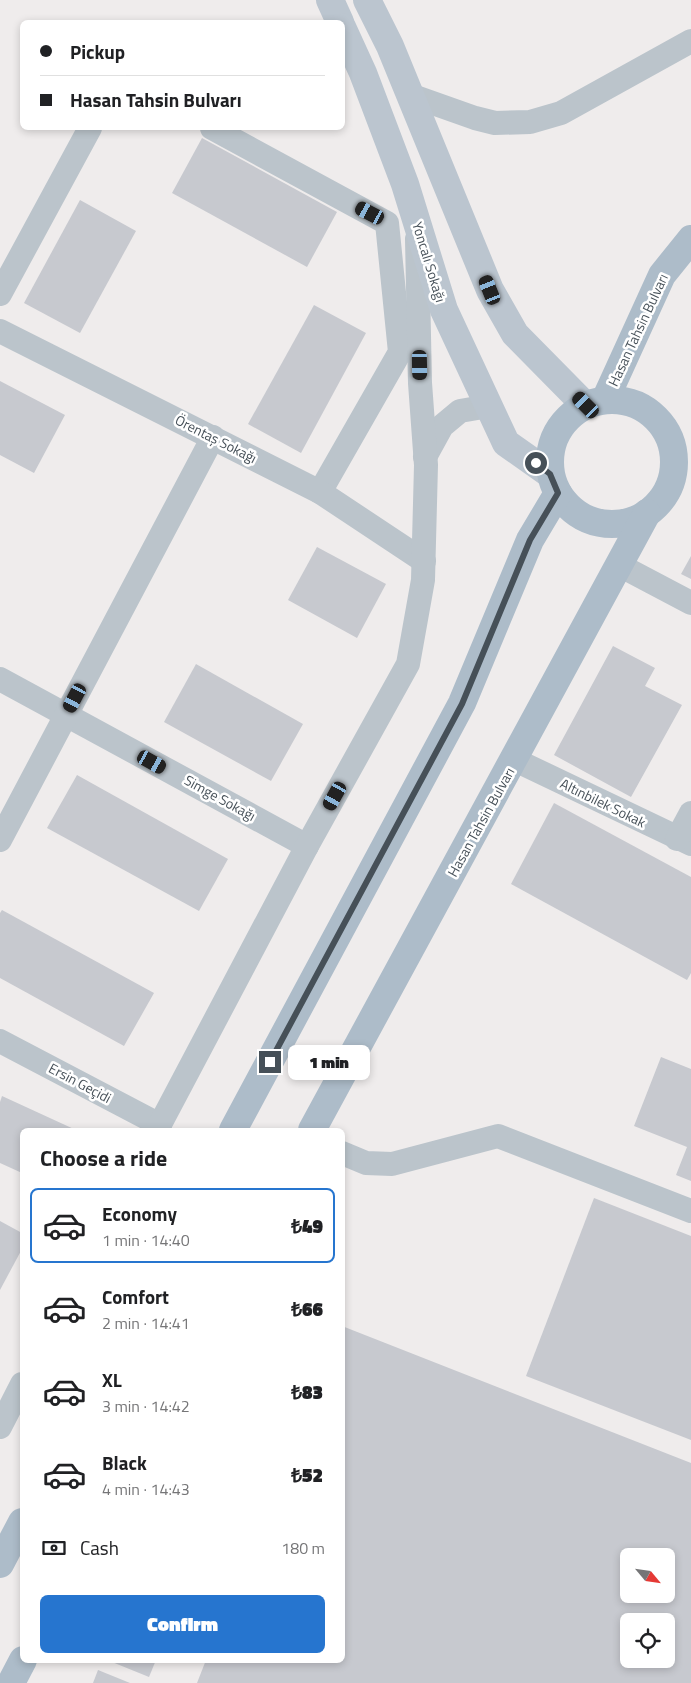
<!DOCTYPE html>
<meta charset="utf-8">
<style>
:root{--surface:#fff;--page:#f6f6f6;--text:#202124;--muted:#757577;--line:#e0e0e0;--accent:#2675cf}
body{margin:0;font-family:"Titillium Web",sans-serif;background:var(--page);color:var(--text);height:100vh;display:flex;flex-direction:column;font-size:19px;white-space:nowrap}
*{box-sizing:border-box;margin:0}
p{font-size:16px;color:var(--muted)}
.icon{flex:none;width:28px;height:28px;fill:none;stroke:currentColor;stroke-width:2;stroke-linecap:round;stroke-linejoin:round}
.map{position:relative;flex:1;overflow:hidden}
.details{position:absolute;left:20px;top:1128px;width:325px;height:535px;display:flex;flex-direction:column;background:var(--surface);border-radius:8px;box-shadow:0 2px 8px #0003}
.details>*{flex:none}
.top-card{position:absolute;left:20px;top:20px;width:325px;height:110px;border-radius:8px;box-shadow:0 2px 8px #0003;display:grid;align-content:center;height:110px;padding:0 20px;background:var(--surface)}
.needle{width:32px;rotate:119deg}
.tools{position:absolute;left:620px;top:1548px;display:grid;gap:10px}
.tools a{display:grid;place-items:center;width:55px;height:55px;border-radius:8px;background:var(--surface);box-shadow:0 2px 8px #0003;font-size:25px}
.end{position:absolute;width:22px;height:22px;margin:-11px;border:6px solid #465058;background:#fff;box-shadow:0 0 0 2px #fff}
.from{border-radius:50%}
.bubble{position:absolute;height:35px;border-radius:8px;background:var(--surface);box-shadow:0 2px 8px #0003;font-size:16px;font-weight:800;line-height:35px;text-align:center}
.car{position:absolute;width:15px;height:30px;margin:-15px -8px;border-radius:6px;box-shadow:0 0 4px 1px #0007;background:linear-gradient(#222 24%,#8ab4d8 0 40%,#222 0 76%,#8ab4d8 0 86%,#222 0)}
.top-card b{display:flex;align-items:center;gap:18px;height:48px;font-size:19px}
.top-card b+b{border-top:1px solid var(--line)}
.top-card i{width:12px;height:12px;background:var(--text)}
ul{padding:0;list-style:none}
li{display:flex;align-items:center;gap:15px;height:75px;margin:0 10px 8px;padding:0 10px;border:2px solid transparent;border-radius:8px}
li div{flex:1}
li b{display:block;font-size:19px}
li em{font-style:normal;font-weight:800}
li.current{border-color:var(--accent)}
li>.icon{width:45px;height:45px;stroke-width:1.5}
h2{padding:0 20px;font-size:22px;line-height:60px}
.pay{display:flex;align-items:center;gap:12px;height:55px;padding:0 20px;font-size:19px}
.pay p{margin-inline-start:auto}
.action{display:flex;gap:10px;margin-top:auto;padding:10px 20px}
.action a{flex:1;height:58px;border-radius:8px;background:var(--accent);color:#fff;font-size:20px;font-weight:800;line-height:58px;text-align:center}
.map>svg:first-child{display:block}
</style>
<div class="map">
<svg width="691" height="1683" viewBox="0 0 691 1683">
<rect width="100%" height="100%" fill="#efecec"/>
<!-- building -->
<g fill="#c7c9cf" fill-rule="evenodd">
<polygon points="202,138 337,212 307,267 172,193"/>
<polygon points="80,200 136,231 80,333 24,303"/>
<polygon points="314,305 366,333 301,453 248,424"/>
<polygon points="0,381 65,415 34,473 0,455"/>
<polygon points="317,547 386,584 357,638 288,600"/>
<polygon points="691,556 691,579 681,574"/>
<polygon points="613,646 655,668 645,686 682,705 631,797 554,755"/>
<polygon points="196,664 303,724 271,781 164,722"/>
<polygon points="77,775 228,859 199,911 47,828"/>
<polygon points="554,803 691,877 691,973 687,980 511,884"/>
<polygon points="2,910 154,993 124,1046 0,978 0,913"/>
<polygon points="661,1057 691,1069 691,1181 676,1175 687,1147 634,1126"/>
<polygon points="2,1096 76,1130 22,1130 22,1173 0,1163 0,1102"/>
<polygon points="594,1198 691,1236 691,1440 526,1376"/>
<polygon points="0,1221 22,1233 22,1249 0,1290"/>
<path d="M342,1326L691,1463V1683H197L206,1660H342ZM629,1556H666V1594H629ZM629,1621H666V1659H629Z"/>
<polygon points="113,1660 156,1660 149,1677 112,1662"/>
<polygon points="98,1670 130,1683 93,1683"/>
</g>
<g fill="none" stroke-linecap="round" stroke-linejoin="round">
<!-- street -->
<g stroke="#bbc4cb" stroke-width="24">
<polyline points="410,95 475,118 495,123 530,122 561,113 691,41"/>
<polyline points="212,128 387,223 400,352 320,492"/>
<polyline points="0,294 90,128"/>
<polyline points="0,331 320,492 424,561"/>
<polyline points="425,457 442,426 460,411 489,406"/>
<polyline points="619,565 691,603"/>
<polyline points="0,679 307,846"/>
<polyline points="515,760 691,844"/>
<polyline points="677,839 691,813"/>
<polyline points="0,840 213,437"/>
<polyline points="0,1041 160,1125"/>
<polyline points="157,1130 307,846 408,664 423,580 426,465 420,383 417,239"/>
<polyline points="342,1153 366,1163 392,1164 498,1136 691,1211"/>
<polyline points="0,1427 22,1384"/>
</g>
<!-- secondary -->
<g stroke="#bbc5cf" stroke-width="28">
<polyline points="330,0 340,22"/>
<polyline points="367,0 390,46 490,290 515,334 585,405"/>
<polyline points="342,27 363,73 405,184 444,310 506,443 550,474"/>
</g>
<!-- primary -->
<g stroke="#adbcc9" stroke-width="28">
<polyline points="605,400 662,275 691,239"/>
<circle cx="612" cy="462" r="62"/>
<polyline points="233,1130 462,703 530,540 558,493"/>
<polyline points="312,1130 647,513"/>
<polyline points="0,1564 22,1522"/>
<polyline points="11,1683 23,1660"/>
</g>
</g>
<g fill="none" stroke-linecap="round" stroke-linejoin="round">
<!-- route -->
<polyline stroke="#465058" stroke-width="6" points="270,1062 462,704 530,540 558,493 550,474 536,463"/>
</g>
<g text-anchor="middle" stroke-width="5" stroke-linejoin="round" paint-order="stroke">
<!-- street labels -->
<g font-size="14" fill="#465058" stroke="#fff">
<text transform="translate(429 262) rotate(73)" y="5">Yoncalı Sokağı</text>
<text transform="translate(638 330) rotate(-65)" y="5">Hasan Tahsin Bulvarı</text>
<text transform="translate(216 439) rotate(27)" y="5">Örentaş Sokağı</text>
<text transform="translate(220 798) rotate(29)" y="5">Simge Sokağı</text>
<text transform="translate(603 803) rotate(26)" y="5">Altınbilek Sokak</text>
<text transform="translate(481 822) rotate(-61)" y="5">Hasan Tahsin Bulvarı</text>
<text transform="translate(80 1083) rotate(28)" y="5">Ersin Geçidi</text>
</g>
</g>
</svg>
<div class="tools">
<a><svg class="needle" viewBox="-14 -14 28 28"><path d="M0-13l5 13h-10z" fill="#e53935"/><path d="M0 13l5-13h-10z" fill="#757577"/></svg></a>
<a><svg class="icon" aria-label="locate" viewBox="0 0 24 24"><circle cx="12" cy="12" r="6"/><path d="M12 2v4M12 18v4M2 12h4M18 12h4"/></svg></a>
</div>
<i class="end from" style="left:536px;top:463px"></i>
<i class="end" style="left:270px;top:1062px"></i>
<div class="bubble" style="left:288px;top:1045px;width:82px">1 min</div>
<i class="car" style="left:370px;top:213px;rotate:298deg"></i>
<i class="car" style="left:490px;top:290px;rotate:338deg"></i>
<i class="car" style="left:420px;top:365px;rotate:179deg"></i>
<i class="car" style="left:586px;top:405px;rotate:315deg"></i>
<i class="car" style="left:75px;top:698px;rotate:208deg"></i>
<i class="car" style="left:152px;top:762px;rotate:119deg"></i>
<i class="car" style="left:335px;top:796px;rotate:209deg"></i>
<div class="top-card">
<b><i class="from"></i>Pickup</b>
<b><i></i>Hasan Tahsin Bulvarı</b>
</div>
<section class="details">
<h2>Choose a ride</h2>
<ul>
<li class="current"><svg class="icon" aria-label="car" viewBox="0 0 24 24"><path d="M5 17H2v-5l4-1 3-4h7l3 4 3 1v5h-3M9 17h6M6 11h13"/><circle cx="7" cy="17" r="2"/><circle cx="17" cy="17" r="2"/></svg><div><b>Economy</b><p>1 min · 14:40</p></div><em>₺49</em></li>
<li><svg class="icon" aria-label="car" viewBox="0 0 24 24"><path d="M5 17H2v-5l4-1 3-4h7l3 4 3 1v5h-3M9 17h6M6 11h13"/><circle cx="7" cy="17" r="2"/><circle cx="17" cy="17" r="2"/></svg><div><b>Comfort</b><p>2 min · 14:41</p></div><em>₺66</em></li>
<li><svg class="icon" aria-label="car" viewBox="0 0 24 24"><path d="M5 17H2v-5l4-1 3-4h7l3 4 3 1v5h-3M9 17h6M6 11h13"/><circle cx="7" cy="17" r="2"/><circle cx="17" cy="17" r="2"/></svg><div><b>XL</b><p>3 min · 14:42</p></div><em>₺83</em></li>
<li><svg class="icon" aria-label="car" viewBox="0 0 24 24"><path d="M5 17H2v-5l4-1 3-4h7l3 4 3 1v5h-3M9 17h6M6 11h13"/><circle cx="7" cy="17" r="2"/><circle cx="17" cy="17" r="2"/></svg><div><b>Black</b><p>4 min · 14:43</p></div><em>₺52</em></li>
</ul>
<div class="pay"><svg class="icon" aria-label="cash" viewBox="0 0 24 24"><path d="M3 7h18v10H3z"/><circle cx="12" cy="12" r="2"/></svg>Cash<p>180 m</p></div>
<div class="action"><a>Confirm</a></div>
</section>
</div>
